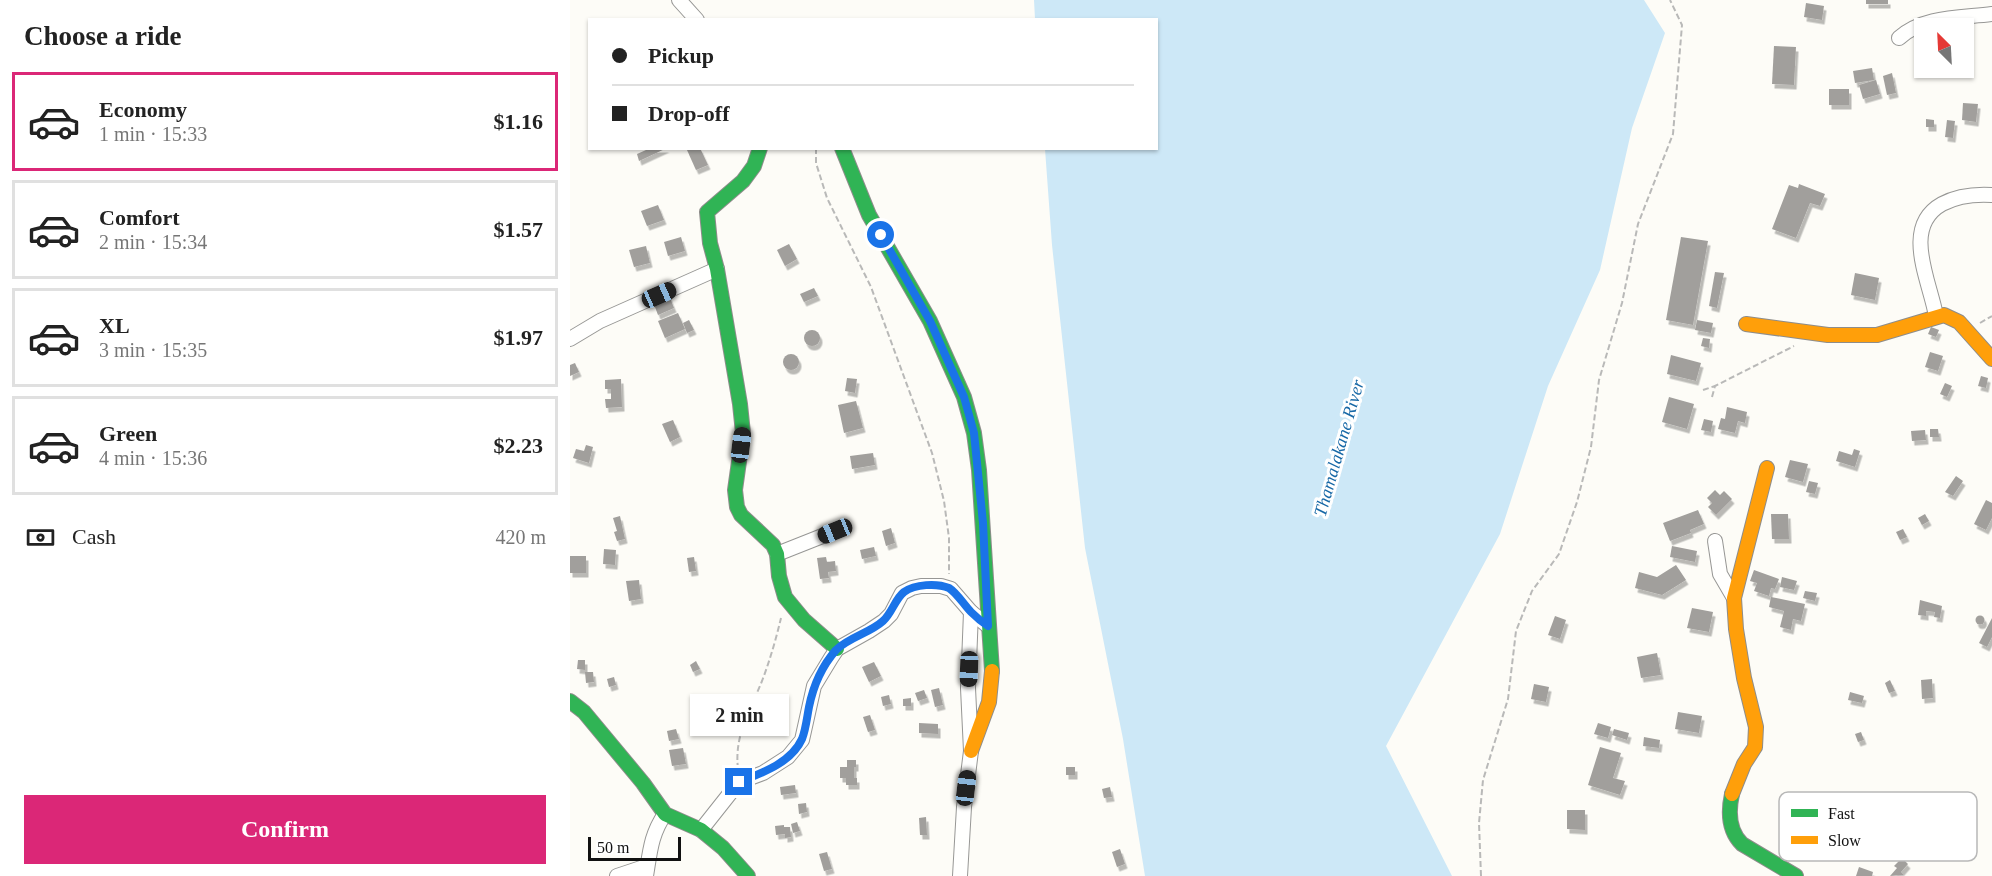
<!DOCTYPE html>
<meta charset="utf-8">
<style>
:root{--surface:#fff;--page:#f2f2f2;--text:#222;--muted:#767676;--line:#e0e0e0;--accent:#db2777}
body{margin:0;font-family:Georgia,serif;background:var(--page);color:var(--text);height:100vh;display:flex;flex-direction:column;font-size:22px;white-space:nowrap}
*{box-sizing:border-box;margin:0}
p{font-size:20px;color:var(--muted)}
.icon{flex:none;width:33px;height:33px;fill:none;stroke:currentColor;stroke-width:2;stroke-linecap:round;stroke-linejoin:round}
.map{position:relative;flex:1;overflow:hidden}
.panel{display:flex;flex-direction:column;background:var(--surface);width:570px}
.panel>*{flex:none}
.guide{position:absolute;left:18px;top:18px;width:570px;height:132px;border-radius:0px;box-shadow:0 2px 4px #0004;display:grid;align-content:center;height:132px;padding:0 24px;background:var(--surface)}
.needle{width:39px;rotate:336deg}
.tools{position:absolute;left:1344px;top:18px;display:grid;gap:12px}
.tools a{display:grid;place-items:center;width:60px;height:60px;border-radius:0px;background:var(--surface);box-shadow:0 2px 4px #0004;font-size:30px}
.scale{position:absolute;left:18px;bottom:15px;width:93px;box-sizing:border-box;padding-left:6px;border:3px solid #111;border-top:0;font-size:16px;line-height:21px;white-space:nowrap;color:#111;-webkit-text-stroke:4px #fff;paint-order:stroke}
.end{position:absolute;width:27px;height:27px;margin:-14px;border:8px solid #1a73e8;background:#fff;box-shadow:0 0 0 3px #fff}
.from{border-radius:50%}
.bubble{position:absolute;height:42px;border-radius:0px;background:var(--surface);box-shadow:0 2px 4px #0004;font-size:20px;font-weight:800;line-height:42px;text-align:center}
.car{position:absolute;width:18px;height:36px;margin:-18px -9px;border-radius:8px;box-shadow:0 0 4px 2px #0007;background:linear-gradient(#222 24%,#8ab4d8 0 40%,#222 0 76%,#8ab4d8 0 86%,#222 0)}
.guide b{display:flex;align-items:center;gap:21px;height:57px;font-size:22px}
.guide b+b{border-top:2px solid var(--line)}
.guide i{width:15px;height:15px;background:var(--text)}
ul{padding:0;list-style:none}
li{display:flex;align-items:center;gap:18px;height:99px;margin:0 12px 9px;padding:0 12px;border:3px solid var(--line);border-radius:0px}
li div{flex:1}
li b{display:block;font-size:22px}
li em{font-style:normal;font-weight:800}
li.active{border-color:var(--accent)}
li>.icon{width:54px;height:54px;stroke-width:1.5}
h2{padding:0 24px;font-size:27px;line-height:72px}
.pay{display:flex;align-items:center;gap:15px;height:66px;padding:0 24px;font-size:22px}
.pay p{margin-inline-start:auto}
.action{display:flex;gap:12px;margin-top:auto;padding:12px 24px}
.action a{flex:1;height:69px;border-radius:0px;background:var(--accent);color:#fff;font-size:24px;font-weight:800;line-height:69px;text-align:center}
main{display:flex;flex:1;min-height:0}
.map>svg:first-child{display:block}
</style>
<main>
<section class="panel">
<h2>Choose a ride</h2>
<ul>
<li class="active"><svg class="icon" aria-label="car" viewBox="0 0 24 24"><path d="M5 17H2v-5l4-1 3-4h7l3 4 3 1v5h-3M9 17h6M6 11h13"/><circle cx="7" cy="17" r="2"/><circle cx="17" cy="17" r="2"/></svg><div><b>Economy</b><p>1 min · 15:33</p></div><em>$1.16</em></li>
<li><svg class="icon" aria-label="car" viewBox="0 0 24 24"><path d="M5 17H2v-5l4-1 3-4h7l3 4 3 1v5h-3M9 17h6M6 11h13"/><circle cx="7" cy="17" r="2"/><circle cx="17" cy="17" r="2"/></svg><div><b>Comfort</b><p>2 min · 15:34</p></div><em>$1.57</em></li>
<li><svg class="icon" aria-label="car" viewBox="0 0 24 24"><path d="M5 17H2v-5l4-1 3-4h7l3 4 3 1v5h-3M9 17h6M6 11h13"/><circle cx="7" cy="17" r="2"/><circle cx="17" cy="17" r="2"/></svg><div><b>XL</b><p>3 min · 15:35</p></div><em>$1.97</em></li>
<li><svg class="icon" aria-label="car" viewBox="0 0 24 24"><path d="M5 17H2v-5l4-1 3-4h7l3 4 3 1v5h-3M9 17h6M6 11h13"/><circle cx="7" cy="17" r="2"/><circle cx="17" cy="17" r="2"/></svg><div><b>Green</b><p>4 min · 15:36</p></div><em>$2.23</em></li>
</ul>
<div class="pay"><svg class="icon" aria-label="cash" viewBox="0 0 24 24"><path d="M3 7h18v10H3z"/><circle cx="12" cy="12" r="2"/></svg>Cash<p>420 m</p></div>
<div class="action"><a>Confirm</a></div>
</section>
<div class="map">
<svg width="1422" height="876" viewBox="0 0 1422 876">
<defs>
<filter id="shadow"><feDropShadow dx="2.5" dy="4.5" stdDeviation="0" flood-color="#0004"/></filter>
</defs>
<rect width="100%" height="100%" fill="#fdfcf7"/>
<!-- water -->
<polygon fill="#cde8f7" points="464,0 1074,0 1095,33 1062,128 1030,270 978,386 930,534 816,746 882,876 575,876 553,739 515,548 482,245 475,149 586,148 586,20 465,19"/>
<!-- building -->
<g fill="#a19f9c" filter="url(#shadow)">
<rect x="1296" y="0" width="22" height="4"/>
<polygon points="1236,3 1254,6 1252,20 1234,17"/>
<polygon points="1204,46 1226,47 1224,85 1202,84"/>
<polygon points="1302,68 1304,80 1285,83 1283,71"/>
<polygon points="1322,73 1326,93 1317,95 1313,76"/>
<polygon points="1306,80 1310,94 1293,99 1289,85"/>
<rect x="1259" y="89" width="20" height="16"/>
<polygon points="1393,103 1408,104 1406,122 1392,120"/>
<polygon points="1356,119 1364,120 1364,127 1356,127"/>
<polygon points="1377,120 1385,121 1383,138 1375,137"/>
<polygon points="75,148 97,148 69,161 67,154 76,150"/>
<polygon points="121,148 130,148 138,165 126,170 117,150"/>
<polygon points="1229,184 1255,194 1250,206 1240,203 1226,238 1202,229 1219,185 1228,188"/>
<polygon points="88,205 94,220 77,226 71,211"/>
<polygon points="111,237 115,251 98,256 94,242"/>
<polygon points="1111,237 1138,241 1123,325 1096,320"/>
<polygon points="219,244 227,259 215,266 207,250"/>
<polygon points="76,246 80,263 64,267 59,250"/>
<polygon points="1145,272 1154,273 1147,308 1139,306"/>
<polygon points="1285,273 1309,278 1305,300 1281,295"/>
<polygon points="244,288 248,296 234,302 230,294"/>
<polygon points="98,293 104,308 88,315 82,299"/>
<polygon points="108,313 115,329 95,338 88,321"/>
<polygon points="119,320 124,330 117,333 113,323"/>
<polygon points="1127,320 1143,323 1141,333 1125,330"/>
<polygon points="1361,327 1369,330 1366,337 1358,334"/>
<circle cx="242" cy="338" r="8"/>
<polygon points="1133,338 1140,339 1139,348 1131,346"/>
<polygon points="1360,352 1373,356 1368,371 1355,367"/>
<circle cx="221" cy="362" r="8"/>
<polygon points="1101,355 1131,363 1126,381 1097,374"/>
<polygon points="5,363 9,372 0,376 0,365"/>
<polygon points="1411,376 1418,378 1416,388 1408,386"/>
<polygon points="277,378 287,379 285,393 275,391"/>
<polygon points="51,379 52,407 36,408 35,399 41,399 41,389 35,389 35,380"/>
<polygon points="1375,383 1382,386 1377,397 1370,394"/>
<polygon points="1099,397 1124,404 1117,429 1092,422"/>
<polygon points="286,401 293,428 274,433 268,405"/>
<polygon points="1157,407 1177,412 1175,423 1168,421 1165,433 1148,429 1151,418 1155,419"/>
<polygon points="1134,419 1143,421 1141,432 1131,430"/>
<polygon points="103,420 110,437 100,442 92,424"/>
<polygon points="1360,429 1368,429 1369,437 1360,437"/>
<polygon points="1355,430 1356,440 1342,441 1341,431"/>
<polygon points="16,445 23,447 19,463 3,458 6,449 14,451"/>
<polygon points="1284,449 1290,451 1285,467 1266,461 1269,451 1282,455"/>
<polygon points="303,453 305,465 282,469 280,456"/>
<polygon points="1220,460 1238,464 1233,482 1215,477"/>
<polygon points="1386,476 1393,481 1383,496 1375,492"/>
<polygon points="1239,481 1248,483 1245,494 1236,492"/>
<polygon points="1145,490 1150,495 1154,491 1162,499 1146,515 1138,507 1142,503 1137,498"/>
<polygon points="1416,500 1422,503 1422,518 1416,530 1404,524"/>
<polygon points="1128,510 1134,524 1120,530 1121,533 1100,541 1093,523"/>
<polygon points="1201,514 1218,514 1219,539 1202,539"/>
<polygon points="1355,514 1359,521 1352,525 1348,518"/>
<polygon points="50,516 55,539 47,541 44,532 47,531 43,518"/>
<polygon points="321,528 325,543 316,546 312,531"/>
<polygon points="1333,529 1337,537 1330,540 1326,532"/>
<polygon points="1102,546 1127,551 1125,562 1100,557"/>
<polygon points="304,547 306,556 292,559 290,550"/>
<polygon points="34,549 46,550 45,565 33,564"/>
<rect x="0" y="556" width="16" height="17"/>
<polygon points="124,557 126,571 119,572 117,558"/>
<polygon points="256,557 257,562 265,561 266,571 258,572 259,578 250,579 247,558"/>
<polygon points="1106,565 1116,580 1092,595 1065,588 1069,572 1087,577"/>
<polygon points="1184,570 1209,579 1205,589 1201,588 1199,596 1184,591 1187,583 1180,581"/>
<polygon points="1212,577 1227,581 1224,590 1210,587"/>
<polygon points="69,580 71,599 59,601 56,581"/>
<polygon points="1235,591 1247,593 1245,601 1233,598"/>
<polygon points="1201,597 1235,604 1231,621 1223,619 1221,630 1210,627 1214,611 1199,607"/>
<polygon points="1350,600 1372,606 1370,618 1364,617 1365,612 1356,611 1356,616 1348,615"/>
<polygon points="1122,608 1143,612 1139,632 1117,628"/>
<circle cx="1410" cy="620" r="4.5"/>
<polygon points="985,616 996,620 990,639 978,635"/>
<polygon points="1422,618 1422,637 1417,647 1409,643"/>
<polygon points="1087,653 1091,675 1071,678 1067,657"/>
<polygon points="8,660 15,660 15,670 7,669"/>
<polygon points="126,661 130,669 123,672 120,665"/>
<polygon points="304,662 311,676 299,682 292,667"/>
<polygon points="15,672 23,672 24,682 16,683"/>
<polygon points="44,677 46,685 39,687 37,679"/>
<polygon points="1362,679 1363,698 1352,699 1351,680"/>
<polygon points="1320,680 1325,691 1319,693 1315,683"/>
<polygon points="964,684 979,687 976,702 961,699"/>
<polygon points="369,688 373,705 365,707 361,690"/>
<polygon points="354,690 357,698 348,701 345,693"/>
<polygon points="1280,692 1294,696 1292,703 1278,700"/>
<polygon points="319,695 321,704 313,706 311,697"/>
<polygon points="341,698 341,706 333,706 333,699"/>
<polygon points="1108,712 1132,716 1129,733 1105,729"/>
<polygon points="300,715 305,730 298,732 293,717"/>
<polygon points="349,723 368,724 368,734 349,733"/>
<polygon points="1028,723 1041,727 1038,738 1024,734"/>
<polygon points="106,729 109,739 99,741 97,731"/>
<polygon points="1044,729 1059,733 1057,740 1042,735"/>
<polygon points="1291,732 1294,740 1288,742 1285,734"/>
<polygon points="1074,737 1090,740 1089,748 1073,746"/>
<polygon points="1030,747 1051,753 1043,778 1055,781 1050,795 1018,785"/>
<polygon points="113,748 116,764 102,766 99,750"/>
<polygon points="277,760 286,760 286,767 284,767 284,778 287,778 287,785 276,785 276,778 270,778 270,767 277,767"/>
<rect x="496" y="767" width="9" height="8"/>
<polygon points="225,785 226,793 211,795 210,787"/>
<polygon points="540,787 542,797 534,798 532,789"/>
<polygon points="236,803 237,812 229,814 228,804"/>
<polygon points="997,810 1015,810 1015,830 997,829"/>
<polygon points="356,817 357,835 350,835 349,818"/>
<polygon points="227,822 230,831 223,833 221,824"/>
<polygon points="214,825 214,827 220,827 221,837 215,838 215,834 206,835 205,826"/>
<polygon points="550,849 555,864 547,867 542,852"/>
<polygon points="257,852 262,869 254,871 249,854"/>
<polygon points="1332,858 1338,864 1331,872 1334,875 1320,876 1327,868 1324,866"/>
<polygon points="1289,867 1303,872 1302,876 1286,876"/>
</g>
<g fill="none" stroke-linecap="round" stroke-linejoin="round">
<!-- street casing -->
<g stroke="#979795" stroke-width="16">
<g id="street">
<polyline points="109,0 127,20"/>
<path d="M1329,38C1353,16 1391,18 1422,14"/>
<path d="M1366,316C1360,281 1331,227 1372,204C1387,196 1405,194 1422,195"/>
<polyline points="0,339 30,321 147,269"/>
<polyline points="1145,541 1150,574 1164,598"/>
<polyline points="207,554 265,531"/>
<polyline points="131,830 169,782 193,773 218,757 232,740 244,686 261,658 267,649 299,631 314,621 321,614 332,593 342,588 351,586 371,586 381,589 401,612 418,626"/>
<polyline points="47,876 77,866"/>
<path d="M76,876C80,852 81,834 95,814"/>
<polyline points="390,876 394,807 401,751 398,688 401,612"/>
</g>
</g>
<!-- fast casing -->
<g stroke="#8e8d8b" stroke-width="16">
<g id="fast">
<polyline points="190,148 184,166 173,181 137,212 140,243 147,269 170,404 173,433 165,490 167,507 171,515 203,545 207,554 209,576 215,597 234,620 267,649"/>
<polyline points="272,148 299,215 360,321 394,397 404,433 409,470 422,671"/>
<polyline points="0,701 14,712 73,783 95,814 131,830 153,848 178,876"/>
<path d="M1162,794C1158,812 1158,830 1172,844L1226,876"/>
</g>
</g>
<!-- slow casing -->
<g stroke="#8e8d8b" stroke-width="16">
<g id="slow">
<polyline points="1176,324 1258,335 1307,335 1374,315 1389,322 1422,359"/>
<polyline points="401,751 419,702 422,671"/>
<polyline points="1162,794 1174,764 1185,747 1186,727 1174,678 1166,629 1164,598 1197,468"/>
</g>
</g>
<!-- path -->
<g stroke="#b9b9b8" stroke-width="2" stroke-dasharray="6 3" stroke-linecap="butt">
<polyline points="246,148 246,163 257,198 301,287 362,453 374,501 379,538 379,574"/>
<polyline points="1410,323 1422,316"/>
<polyline points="1133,390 1145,386"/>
<polyline points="1142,397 1145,386 1224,346"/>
<path d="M168,769C164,735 180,711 192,681C200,660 206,639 211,618"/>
<polyline points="911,876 909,823 913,780 938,699 946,631 962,591 989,554 1007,502 1021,447 1029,380 1052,303 1068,224 1103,134 1112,25 1100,0"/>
</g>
<!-- street -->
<use href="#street" stroke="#fffffe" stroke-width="14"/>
<!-- fast -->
<use href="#fast" stroke="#30b455" stroke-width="14"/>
<!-- slow -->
<use href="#slow" stroke="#ff9f0a" stroke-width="14"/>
</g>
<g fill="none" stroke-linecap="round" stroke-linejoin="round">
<!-- route -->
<path stroke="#1a73e8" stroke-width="8" d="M169,782C192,773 221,763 232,739C236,729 237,717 239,707C243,687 252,666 266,650C279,637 300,633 313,621C322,613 325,599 334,592C345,584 367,583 379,588C387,593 394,605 401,612C406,617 412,622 418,626L413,523L404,433L394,397L360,321L311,235"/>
</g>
<g text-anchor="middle" stroke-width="6" stroke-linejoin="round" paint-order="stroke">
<!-- water labels -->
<g font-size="18" font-style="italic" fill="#1768a6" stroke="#fff">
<text transform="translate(769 448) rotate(-74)" y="6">Thamalakane River</text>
</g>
</g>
<!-- legend -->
<rect x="1209" y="792" width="198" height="69" rx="9" fill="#fff" stroke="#b8b8b8" stroke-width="1.5"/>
<rect x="1221" y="809" width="27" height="8" fill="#30b455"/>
<rect x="1221" y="836" width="27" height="8" fill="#ff9f0a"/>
<g font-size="16" fill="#111">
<text x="1258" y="819">Fast</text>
<text x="1258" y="846">Slow</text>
</g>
</svg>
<div class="tools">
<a><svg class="needle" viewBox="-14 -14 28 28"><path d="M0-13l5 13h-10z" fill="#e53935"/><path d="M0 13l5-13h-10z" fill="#767676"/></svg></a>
</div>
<div class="scale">50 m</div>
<i class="end from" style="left:311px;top:235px"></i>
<i class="end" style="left:169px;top:782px"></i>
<div class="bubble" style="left:120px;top:694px;width:99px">2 min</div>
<i class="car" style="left:89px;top:295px;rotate:66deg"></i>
<i class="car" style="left:171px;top:445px;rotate:7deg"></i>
<i class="car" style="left:265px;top:531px;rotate:248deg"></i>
<i class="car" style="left:399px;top:669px;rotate:182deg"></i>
<i class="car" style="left:396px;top:788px;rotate:7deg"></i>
<div class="guide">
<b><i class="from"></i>Pickup</b>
<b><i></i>Drop-off</b>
</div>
</div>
</main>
